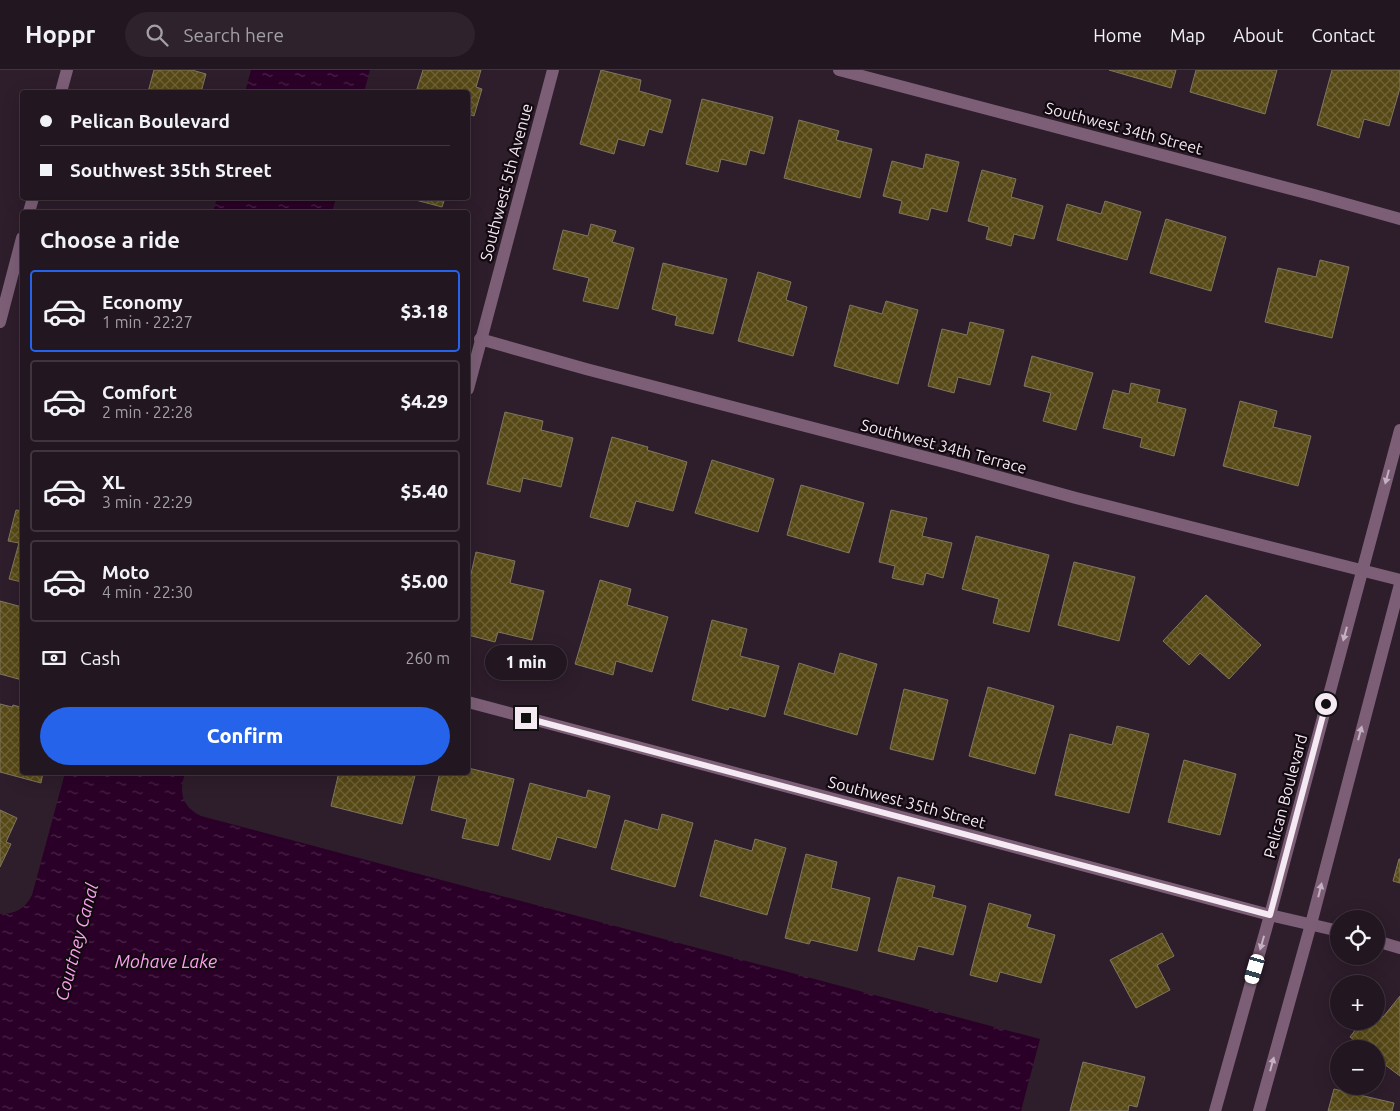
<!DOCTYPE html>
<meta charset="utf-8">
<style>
:root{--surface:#221620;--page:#2e232d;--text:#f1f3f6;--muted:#a29fa5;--line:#3f353e;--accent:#2563eb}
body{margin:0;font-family:Ubuntu,sans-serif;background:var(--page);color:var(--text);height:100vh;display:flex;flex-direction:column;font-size:19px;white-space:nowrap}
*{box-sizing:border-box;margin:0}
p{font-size:16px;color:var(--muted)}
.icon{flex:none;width:28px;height:28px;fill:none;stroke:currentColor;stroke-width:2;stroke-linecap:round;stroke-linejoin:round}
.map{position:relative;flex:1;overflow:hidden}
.side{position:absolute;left:20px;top:140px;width:450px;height:565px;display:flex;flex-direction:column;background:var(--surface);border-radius:5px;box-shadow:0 5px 20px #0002,0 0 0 1px var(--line)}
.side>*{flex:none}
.hud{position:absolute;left:20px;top:20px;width:450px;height:110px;border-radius:5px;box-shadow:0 5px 20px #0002,0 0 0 1px var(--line);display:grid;align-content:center;height:110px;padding:0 20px;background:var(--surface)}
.buttons{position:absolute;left:1330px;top:840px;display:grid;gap:10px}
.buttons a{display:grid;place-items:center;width:55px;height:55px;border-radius:50%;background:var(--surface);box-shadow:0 5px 20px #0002,0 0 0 1px var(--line);font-size:25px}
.end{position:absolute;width:22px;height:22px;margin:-11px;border:6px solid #f5e9f3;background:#111;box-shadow:0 0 0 2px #111}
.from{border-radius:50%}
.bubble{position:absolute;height:35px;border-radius:18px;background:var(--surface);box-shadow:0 5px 20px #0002,0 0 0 1px var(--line);font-size:16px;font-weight:800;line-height:35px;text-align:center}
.car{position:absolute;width:15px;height:30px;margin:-15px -8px;border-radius:6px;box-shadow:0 0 4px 1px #0007;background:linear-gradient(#fff 24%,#345 0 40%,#fff 0 76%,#345 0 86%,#fff 0)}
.hud b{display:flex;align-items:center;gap:18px;height:48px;font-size:19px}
.hud b+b{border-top:1px solid var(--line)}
.hud i{width:12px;height:12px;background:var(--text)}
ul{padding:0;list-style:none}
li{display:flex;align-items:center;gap:15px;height:82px;margin:0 10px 8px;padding:0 10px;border:2px solid var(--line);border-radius:5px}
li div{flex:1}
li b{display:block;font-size:19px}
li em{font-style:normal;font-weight:800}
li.on{border-color:var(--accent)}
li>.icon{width:45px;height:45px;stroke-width:1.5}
h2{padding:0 20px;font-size:22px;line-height:60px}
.pay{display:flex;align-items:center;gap:12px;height:55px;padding:0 20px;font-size:19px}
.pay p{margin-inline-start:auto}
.button{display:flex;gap:10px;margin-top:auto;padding:10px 20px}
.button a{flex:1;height:58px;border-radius:30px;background:var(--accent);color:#fff;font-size:20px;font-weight:800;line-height:58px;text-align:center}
header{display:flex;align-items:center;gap:30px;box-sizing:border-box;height:70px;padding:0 25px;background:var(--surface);border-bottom:1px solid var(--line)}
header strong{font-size:24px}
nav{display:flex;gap:28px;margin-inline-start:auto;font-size:18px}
.search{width:350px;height:45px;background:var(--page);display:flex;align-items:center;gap:12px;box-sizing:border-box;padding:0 18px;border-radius:28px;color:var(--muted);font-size:19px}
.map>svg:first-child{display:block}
</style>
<header>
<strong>Hoppr</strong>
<div class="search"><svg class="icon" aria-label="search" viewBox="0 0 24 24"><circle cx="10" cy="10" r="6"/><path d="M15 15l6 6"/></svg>Search here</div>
<nav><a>Home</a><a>Map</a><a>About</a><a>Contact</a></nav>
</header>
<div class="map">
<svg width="1400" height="1041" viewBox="0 0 1400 1041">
<defs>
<pattern id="water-ripples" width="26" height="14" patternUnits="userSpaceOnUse" patternTransform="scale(1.25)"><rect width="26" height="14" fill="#2b0028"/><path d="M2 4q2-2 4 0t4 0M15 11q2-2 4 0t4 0" fill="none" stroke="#4a2548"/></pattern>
<pattern id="building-cross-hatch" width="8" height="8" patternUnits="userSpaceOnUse" patternTransform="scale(1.25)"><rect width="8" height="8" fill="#574916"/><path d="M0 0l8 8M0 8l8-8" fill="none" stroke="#706338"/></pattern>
</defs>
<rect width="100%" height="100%" fill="#2e1d2b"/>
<!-- water -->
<g fill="url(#water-ripples)">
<polygon points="251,0 370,0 364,22 245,22"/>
<polygon points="217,128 336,128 332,142 213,142"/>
<path d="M65,703H185C179,722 181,736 201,746L1040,969L1021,1041H0V844C15,844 25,839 32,825Z"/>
</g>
<!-- building -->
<g fill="url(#building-cross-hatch)" stroke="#7e775f">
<polygon points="154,0 192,0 206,4 201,22 148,22"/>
<polygon points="423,0 481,0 476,17 482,19 474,46 468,44 468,22 416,22"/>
<polygon points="601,0 641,10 639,21 671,30 662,63 649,59 644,76 618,69 614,84 580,74"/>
<polygon points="1109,0 1176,0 1171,18"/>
<polygon points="1196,0 1277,0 1265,44 1190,22"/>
<polygon points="1332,0 1400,0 1400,18 1389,56 1364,49 1359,68 1317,55"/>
<polygon points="702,29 773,47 764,84 750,80 746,95 721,89 718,102 686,94"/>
<polygon points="799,50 839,61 836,70 872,79 860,128 784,108"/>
<polygon points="926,84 959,92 947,142 931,138 928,150 899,143 902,131 883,126 892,91 923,99"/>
<polygon points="982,100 1016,109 1011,127 1043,136 1034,169 1014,164 1011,176 986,169 989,157 968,151"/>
<polygon points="408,128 445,128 442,137"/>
<polygon points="1105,131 1141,142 1127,190 1057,170 1067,134 1101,144"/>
<polygon points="1166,149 1226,167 1211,221 1150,203"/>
<polygon points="591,154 616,161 612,172 634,178 618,239 583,231 589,208 553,199 563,160 588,166"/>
<polygon points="1320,190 1349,197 1332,268 1265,252 1278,198 1316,207"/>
<polygon points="663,193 727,209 713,264 675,255 677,246 652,239"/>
<polygon points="758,202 791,212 786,230 807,237 793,286 738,271"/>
<polygon points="886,231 918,240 898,314 834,296 850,235 882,244"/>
<polygon points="970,252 1004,260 990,315 958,307 954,323 928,316 942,259 967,265"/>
<polygon points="1032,286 1093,303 1076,360 1043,351 1051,323 1024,316"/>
<polygon points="1131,313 1160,320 1157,332 1186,339 1174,386 1140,377 1142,368 1103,358 1113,320 1129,324"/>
<polygon points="1240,331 1277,341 1273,357 1311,366 1298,416 1223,396"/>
<polygon points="505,342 543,351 541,360 573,368 561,417 523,408 520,422 487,414"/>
<polygon points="612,367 648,377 647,380 687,392 673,441 636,431 628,457 590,447"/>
<polygon points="712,390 774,409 758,462 695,443"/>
<polygon points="801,415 864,433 849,483 787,465"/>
<polygon points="16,440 22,441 22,512 9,509 19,473 8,471"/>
<polygon points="891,440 927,448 922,466 952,473 943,508 926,503 923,515 892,508 895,496 879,492"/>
<polygon points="976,466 1049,485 1029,562 993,553 999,529 962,519"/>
<polygon points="476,482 515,491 510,513 544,521 532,570 498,562 495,572 468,565 468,517"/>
<polygon points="1074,492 1135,507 1119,571 1058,555"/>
<polygon points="600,510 631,519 627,535 668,547 652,602 616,591 613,605 575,594"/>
<polygon points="1206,525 1261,575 1229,609 1200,583 1189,595 1163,571"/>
<polygon points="0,531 22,537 22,610 0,604"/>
<polygon points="712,550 747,559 740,586 779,596 765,647 729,637 728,640 692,630"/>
<polygon points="840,583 877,594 857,665 784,644 799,593 834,604"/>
<polygon points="988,617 1054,636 1035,704 969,686"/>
<polygon points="904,619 948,630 933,690 890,679"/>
<polygon points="0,634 12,637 13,635 20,637 19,639 22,640 22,702 43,702 41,713 0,702"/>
<polygon points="1117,656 1149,664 1129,743 1055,725 1070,664 1112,675"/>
<polygon points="1184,690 1236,704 1220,765 1168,752"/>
<polygon points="468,698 514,709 498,776 462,768 467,749 431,740 440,702 468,702"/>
<polygon points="339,702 416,702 402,754 331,736"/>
<polygon points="530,713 586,728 588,720 610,726 596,778 557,767 550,790 512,779"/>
<polygon points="0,740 17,748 6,772 11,774 0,797"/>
<polygon points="662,744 693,753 675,817 611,799 625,750 658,760"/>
<polygon points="755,769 786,778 767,845 700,826 715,770 752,781"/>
<polygon points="806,784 837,792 831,818 870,828 857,881 811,870 809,874 785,868"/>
<polygon points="1399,789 1400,789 1400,813 1393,811"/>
<polygon points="898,807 935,816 932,827 966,836 953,885 918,876 914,890 878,881"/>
<polygon points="989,833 1031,845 1027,857 1055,865 1041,913 1000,902 997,912 970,905"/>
<polygon points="1162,863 1174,886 1157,895 1170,920 1136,938 1110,890"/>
<polygon points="1400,926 1400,1006 1376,988 1376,979 1365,979 1350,967 1362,951 1376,951 1376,942 1383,947"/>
<polygon points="1083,992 1145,1007 1137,1037 1129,1035 1128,1041 1070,1041"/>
<polygon points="1334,1019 1394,1033 1392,1041 1328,1041"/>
</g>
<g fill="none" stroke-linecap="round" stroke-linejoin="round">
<!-- minor -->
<g stroke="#7c5f77" stroke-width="12">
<polyline points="839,0 1314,125 1400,149"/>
<polyline points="61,22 67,0"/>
<polyline points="29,142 33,128"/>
<polyline points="0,252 22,168"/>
<polyline points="480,269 586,299 952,394 1076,428 1400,510"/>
<polyline points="468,319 553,0"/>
<polyline points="468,632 1270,845 1339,861"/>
<polyline points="1376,871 1400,878"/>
</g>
<!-- tertiary -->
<g stroke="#7c5f77" stroke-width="12">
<polyline points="1215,1041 1270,845 1400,360"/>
<polyline points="1259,1041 1311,854 1400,514"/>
</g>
</g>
<!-- one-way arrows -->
<defs><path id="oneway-solid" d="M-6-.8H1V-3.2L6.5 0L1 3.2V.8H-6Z" transform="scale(1.25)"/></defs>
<g fill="#c5b2c1">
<use href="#oneway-solid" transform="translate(1387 407) rotate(105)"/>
<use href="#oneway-solid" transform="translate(1345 564) rotate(105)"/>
<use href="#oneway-solid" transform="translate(1360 663) rotate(-75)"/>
<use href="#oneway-solid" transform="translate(1320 820) rotate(-76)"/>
<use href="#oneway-solid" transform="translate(1262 873) rotate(106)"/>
<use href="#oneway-solid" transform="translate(1272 994) rotate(-75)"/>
</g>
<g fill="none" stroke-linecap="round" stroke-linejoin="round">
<!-- route -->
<polyline stroke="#f5e9f3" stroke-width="6" points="526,648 1270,845 1326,634"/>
</g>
<g text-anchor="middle" stroke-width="4.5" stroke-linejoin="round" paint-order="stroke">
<!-- street labels -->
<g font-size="16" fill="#f5e9f3" stroke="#120a10">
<text transform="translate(1124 58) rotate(15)" y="6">Southwest 34th Street</text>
<text transform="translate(506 112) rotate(-75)" y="6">Southwest 5th Avenue</text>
<text transform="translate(944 376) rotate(15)" y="6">Southwest 34th Terrace</text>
<text transform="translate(1285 726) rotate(-75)" y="6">Pelican Boulevard</text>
<text transform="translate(907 732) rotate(15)" y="6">Southwest 35th Street</text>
</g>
<!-- water labels -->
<g font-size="18" font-style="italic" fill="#fda0ef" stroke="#120a10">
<text transform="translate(77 872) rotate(-75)" y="6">Courtney Canal</text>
<text x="166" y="898">Mohave Lake</text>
</g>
</g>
</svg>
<div class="buttons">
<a><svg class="icon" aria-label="locate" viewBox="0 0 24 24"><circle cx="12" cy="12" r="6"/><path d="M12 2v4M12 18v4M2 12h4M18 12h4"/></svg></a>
<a>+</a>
<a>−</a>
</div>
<i class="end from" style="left:1326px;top:634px"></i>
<i class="end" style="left:526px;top:648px"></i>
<div class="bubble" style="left:485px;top:575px;width:82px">1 min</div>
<i class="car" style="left:1255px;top:899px;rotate:196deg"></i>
<div class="hud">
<b><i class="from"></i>Pelican Boulevard</b>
<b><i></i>Southwest 35th Street</b>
</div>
<section class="side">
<h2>Choose a ride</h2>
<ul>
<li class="on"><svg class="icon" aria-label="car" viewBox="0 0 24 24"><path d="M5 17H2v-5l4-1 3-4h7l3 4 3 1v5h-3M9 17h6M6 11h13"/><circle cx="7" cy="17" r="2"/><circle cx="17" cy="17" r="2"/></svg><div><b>Economy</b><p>1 min · 22:27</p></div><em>$3.18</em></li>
<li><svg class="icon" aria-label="car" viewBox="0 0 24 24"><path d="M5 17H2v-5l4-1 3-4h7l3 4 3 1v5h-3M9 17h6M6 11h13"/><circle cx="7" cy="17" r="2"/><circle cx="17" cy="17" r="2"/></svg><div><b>Comfort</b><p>2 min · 22:28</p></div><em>$4.29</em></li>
<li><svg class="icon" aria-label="car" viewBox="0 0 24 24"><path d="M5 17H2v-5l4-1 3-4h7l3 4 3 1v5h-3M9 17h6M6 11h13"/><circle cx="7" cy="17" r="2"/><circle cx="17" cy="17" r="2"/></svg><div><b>XL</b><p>3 min · 22:29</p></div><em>$5.40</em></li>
<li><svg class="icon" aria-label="car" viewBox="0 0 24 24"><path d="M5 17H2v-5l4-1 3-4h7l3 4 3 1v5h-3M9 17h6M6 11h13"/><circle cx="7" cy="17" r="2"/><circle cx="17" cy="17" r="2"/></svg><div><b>Moto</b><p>4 min · 22:30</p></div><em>$5.00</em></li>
</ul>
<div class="pay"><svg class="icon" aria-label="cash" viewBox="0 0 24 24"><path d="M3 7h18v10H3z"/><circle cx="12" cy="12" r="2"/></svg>Cash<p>260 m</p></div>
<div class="button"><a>Confirm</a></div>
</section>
</div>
